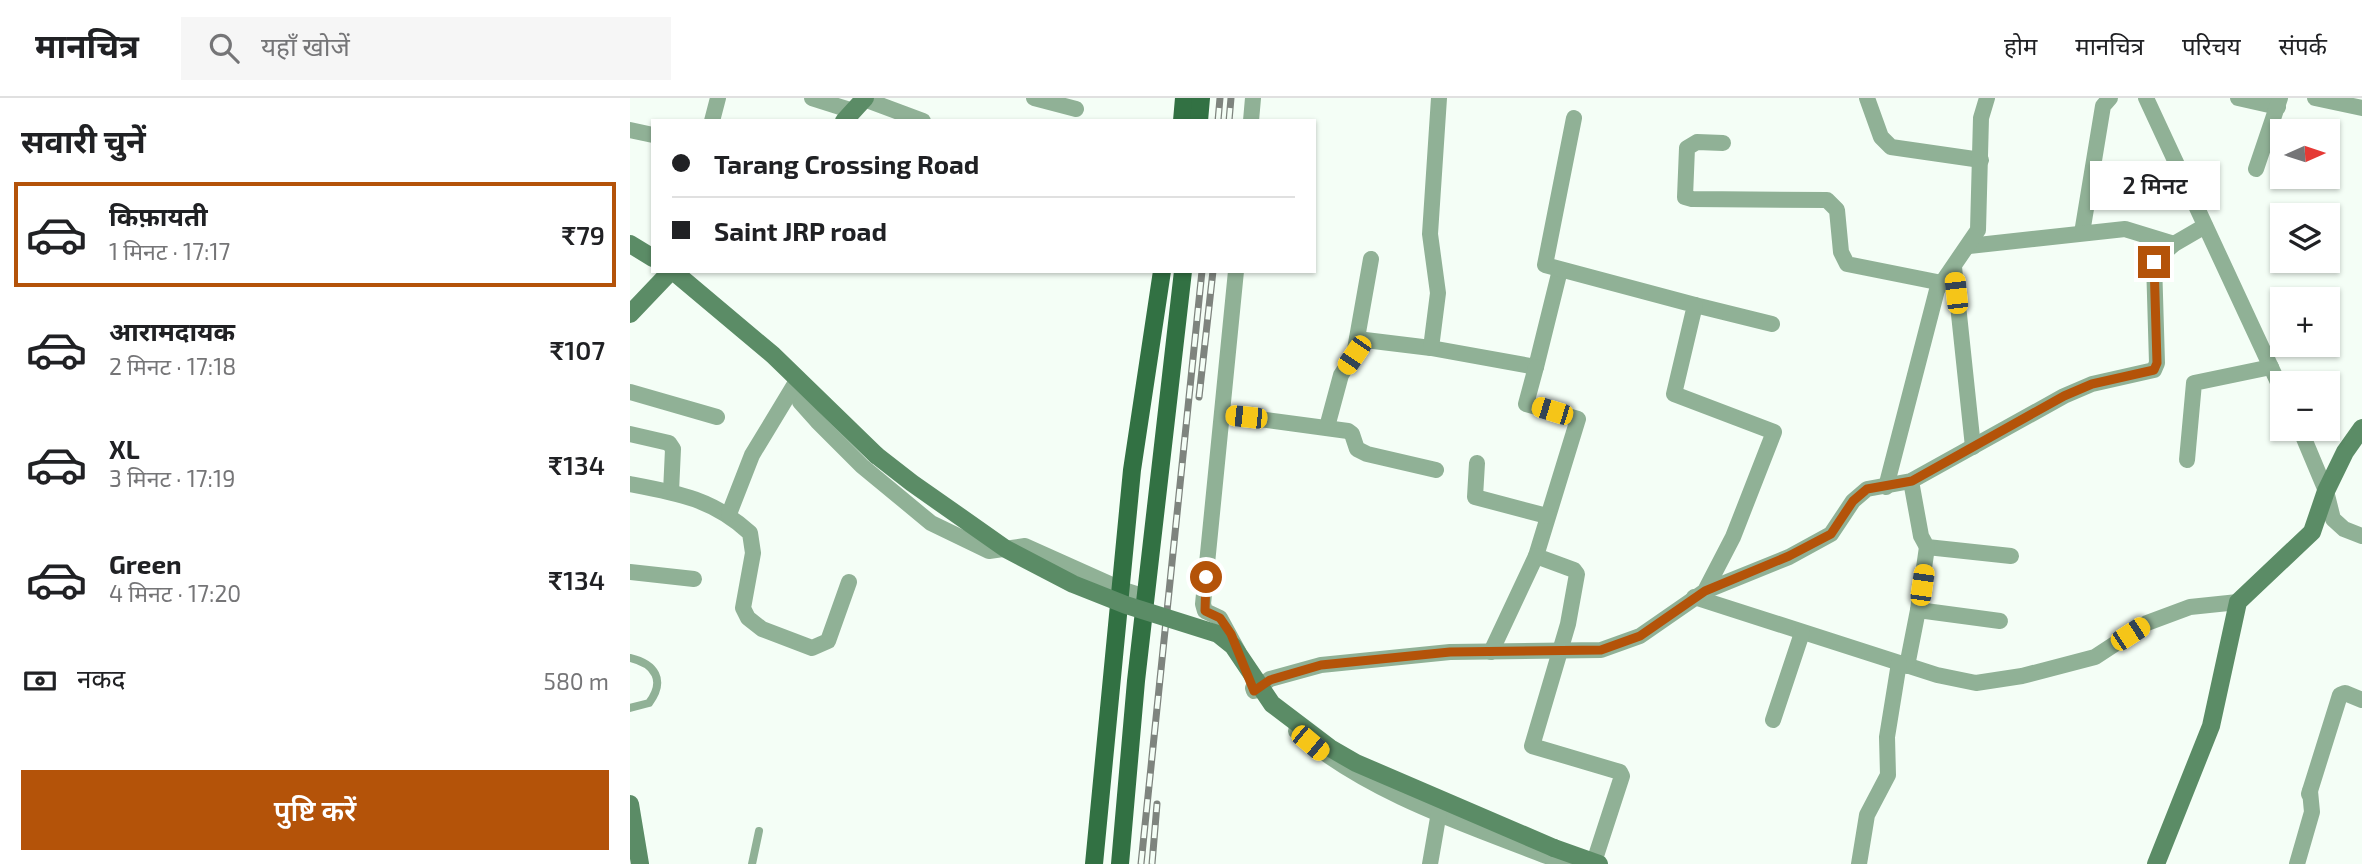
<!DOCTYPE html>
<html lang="hi">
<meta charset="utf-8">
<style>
:root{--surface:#fff;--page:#f6f6f6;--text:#202124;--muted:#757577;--line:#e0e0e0;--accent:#b45309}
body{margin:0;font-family:"Exo 2","Noto Sans Devanagari",sans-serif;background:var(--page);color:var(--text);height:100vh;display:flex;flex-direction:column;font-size:26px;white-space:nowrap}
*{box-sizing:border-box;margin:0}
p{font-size:23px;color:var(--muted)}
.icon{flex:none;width:38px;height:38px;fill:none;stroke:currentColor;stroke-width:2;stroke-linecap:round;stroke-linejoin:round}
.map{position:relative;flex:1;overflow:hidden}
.drawer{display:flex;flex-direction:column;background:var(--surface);width:630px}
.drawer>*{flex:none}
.hud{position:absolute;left:21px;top:21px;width:665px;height:154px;border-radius:0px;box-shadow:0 2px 5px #0004;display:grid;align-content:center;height:154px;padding:0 21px;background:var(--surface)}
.needle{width:46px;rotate:87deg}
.buttons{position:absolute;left:1640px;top:21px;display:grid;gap:14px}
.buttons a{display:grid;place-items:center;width:70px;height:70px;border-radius:0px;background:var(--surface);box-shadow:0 2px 5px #0004;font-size:35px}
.end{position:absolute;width:32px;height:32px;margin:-16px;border:9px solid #b45309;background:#fff;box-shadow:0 0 0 4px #fff}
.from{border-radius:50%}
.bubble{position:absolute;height:49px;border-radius:0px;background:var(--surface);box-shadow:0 2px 5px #0004;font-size:23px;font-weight:600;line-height:49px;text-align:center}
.car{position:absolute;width:21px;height:42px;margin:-21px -10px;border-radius:9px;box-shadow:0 0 5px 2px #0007;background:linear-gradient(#f5c518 24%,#345 0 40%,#f5c518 0 76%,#345 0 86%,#f5c518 0)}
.hud b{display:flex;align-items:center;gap:24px;height:66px;font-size:26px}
.hud b+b{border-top:2px solid var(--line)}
.hud i{width:18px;height:18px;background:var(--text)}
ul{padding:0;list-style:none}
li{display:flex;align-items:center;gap:21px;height:105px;margin:0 14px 10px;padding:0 7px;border:4px solid transparent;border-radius:0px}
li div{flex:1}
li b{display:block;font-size:26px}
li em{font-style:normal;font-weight:600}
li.on{border-color:var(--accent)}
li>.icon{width:63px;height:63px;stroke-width:1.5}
h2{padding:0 21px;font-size:32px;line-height:84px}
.pay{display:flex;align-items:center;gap:18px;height:77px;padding:0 21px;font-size:26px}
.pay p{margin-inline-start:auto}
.primary-button{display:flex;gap:14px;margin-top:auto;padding:14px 21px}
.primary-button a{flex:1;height:80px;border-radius:0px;background:var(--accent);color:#fff;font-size:28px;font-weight:600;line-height:80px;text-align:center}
header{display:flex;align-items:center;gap:42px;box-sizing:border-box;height:98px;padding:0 35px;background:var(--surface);border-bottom:2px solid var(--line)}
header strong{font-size:33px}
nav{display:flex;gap:38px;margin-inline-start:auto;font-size:24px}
.search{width:490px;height:63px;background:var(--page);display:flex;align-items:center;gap:18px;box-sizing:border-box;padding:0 24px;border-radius:0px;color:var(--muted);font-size:26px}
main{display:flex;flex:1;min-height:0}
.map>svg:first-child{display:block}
</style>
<header>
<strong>मानचित्र</strong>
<div class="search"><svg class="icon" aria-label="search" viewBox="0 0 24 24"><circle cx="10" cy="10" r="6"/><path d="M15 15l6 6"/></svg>यहाँ खोजें</div>
<nav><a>होम</a><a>मानचित्र</a><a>परिचय</a><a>संपर्क</a></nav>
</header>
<main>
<section class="drawer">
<h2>सवारी चुनें</h2>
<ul>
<li class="on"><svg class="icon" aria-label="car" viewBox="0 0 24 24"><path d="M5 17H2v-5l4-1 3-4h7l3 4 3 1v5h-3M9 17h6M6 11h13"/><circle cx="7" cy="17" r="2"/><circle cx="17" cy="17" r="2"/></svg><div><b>किफ़ायती</b><p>1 मिनट · 17:17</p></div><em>₹79</em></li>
<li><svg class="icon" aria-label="car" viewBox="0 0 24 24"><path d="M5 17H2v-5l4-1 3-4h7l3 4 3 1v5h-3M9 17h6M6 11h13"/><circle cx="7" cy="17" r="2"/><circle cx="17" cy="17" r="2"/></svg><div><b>आरामदायक</b><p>2 मिनट · 17:18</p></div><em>₹107</em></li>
<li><svg class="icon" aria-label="car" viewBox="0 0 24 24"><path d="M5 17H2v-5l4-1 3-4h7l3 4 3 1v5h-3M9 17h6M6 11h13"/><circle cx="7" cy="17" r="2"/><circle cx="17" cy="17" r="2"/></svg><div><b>XL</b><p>3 मिनट · 17:19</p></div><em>₹134</em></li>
<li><svg class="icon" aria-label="car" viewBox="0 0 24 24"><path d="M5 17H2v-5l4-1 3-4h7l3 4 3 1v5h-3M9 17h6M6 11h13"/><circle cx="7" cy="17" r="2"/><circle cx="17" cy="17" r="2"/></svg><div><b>Green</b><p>4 मिनट · 17:20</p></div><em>₹134</em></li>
</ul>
<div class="pay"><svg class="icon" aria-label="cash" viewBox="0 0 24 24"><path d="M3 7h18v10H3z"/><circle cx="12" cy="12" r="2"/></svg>नकद<p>580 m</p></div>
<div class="primary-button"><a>पुष्टि करें</a></div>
</section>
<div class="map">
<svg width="1732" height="766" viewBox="0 0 1732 766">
<rect width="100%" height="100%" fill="#f4fef6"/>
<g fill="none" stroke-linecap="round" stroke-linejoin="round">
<!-- lane -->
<g stroke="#90b196" stroke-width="8">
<path d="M0,560C25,566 36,582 19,605L0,610"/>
<polyline points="122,766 129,733"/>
</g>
<!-- street -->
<g stroke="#90b196" stroke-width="16">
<polyline points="182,0 223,13"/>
<polyline points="404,0 446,11"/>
<polyline points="1237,0 1251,39 1261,49 1351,62"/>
<polyline points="1516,0 1652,293"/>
<polyline points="1608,0 1648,9"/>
<polyline points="1685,0 1732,10"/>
<polyline points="234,1 293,23"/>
<polyline points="82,23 88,0"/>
<polyline points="621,23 623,0"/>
<polyline points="0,32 23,37"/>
<polyline points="1093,45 1067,44 1057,50 1055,99 1062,101 1197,102 1207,112 1211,154 1217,166 1312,185"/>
<polyline points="1626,71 1650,0"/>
<polyline points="1452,135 1473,8 1480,0"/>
<polyline points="1339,148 1495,131 1544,146"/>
<polyline points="1324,169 1343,349"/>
<polyline points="606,173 573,506 575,513 590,520 608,553"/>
<polyline points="1065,207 1142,226"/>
<polyline points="727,241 801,250 906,269 930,172"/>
<polyline points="801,250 808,195 800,136 809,0"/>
<polyline points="906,269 896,306 948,321 906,458 944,472 947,476 938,526 902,648 990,674 992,678 964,764"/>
<polyline points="168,281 170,304 187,323 232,368 301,425 359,453 395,448 491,491 516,499"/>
<polyline points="0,294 87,319"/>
<polyline points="592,316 718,333 722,336 727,351 737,356 806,372"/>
<polyline points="697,329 711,277 724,257 741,161"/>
<polyline points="1670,331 1696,393 1703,421 1714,431 1732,438"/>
<polyline points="0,336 39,345 43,351 41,394"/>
<polyline points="1557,362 1564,285 1641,269"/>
<polyline points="847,365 845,399 917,418"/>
<polyline points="1281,383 1291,438 1297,449 1381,458"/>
<path d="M0,386C48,395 83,401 120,435L123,455L113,510L118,520L132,531L182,550L198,543L219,484"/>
<polyline points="1256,389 1307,192 1348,132 1351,20 1357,0"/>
<polyline points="99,416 122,357 168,281"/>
<polyline points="1297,449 1288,512 1370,523"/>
<polyline points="0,474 64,481"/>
<polyline points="1075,493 1159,459 1201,436 1223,403 1237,391 1281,383 1434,298 1462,286 1524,272 1527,265 1524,164 1544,146 1575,128"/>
<polyline points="1064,499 1307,577 1346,585 1392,578 1465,559 1517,525 1560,509 1608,504"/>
<polyline points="861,554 906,458"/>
<polyline points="1277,568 1288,512"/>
<polyline points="623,590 624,593 640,581 691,567 820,554 971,552 1010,538 1075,493 1103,439 1144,334 1044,296 1065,207 915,167 944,20"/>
<polyline points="1143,622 1172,535"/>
<path d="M666,633C738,695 834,726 922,760L944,758"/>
<polyline points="1679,696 1710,597 1715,595 1732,602"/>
<polyline points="800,766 809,714"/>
<polyline points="1229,766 1237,717 1258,677 1257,639 1269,565"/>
<polyline points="1667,766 1682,714 1680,693"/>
</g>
<!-- secondary -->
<g stroke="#5b8c66" stroke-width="18">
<polyline points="214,23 235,0"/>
<polyline points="0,146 23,160"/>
<polyline points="43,173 143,257 246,357"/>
<polyline points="0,216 41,173"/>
<polyline points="0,706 10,766"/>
<polyline points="924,750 969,766"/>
<polyline points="1526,766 1581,628 1608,504 1682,434 1696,393 1715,354 1732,330"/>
</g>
<!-- primary -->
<g stroke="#327143" stroke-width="18">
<polyline points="552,23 554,0"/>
<polyline points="569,23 571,0"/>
<polyline points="464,766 502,372 532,173"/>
<polyline points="490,766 506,583 553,173"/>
</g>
<!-- rail casing -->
<g stroke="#7e847e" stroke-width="7">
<g id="rail">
<polyline points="588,23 590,0"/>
<polyline points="599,23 601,0"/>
<polyline points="569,299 583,173"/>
<polyline points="511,766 572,173"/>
<polyline points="522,766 527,706"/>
</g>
</g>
<!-- rail -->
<use href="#rail" stroke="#f4fef6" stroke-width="4.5" stroke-dasharray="13" stroke-linecap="butt"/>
<!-- secondary-bridge -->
<polyline stroke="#5b8c66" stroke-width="18" points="246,357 282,385 376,451 443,486 496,507 588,536 603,548 642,606 700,650 726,665 924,750"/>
</g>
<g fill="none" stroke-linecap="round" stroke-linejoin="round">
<!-- route -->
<polyline stroke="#b45309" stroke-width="9" points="576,479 575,513 590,520 601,536 624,593 640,582 691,567 820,554 971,552 1010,538 1075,493 1159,458 1201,436 1223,403 1237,391 1282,383 1434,298 1462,286 1524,272 1527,265 1524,164"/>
</g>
</svg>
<div class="buttons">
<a><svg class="needle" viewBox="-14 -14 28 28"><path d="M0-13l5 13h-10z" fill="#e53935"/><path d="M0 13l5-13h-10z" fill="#757577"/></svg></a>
<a><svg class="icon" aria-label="layers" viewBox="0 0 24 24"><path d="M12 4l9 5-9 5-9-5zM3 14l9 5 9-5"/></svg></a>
<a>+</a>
<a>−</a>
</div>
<i class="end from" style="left:576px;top:479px"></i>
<i class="end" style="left:1524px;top:164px"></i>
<div class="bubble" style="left:1460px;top:63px;width:130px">2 मिनट</div>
<i class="car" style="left:1326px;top:195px;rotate:354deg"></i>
<i class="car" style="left:724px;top:257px;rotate:214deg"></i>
<i class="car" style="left:922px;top:313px;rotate:287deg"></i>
<i class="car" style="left:616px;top:319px;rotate:276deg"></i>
<i class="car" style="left:1292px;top:487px;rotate:8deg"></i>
<i class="car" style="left:1500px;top:536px;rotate:57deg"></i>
<i class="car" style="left:680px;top:645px;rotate:130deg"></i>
<div class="hud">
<b><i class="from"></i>Tarang Crossing Road</b>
<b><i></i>Saint JRP road</b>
</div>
</div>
</main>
